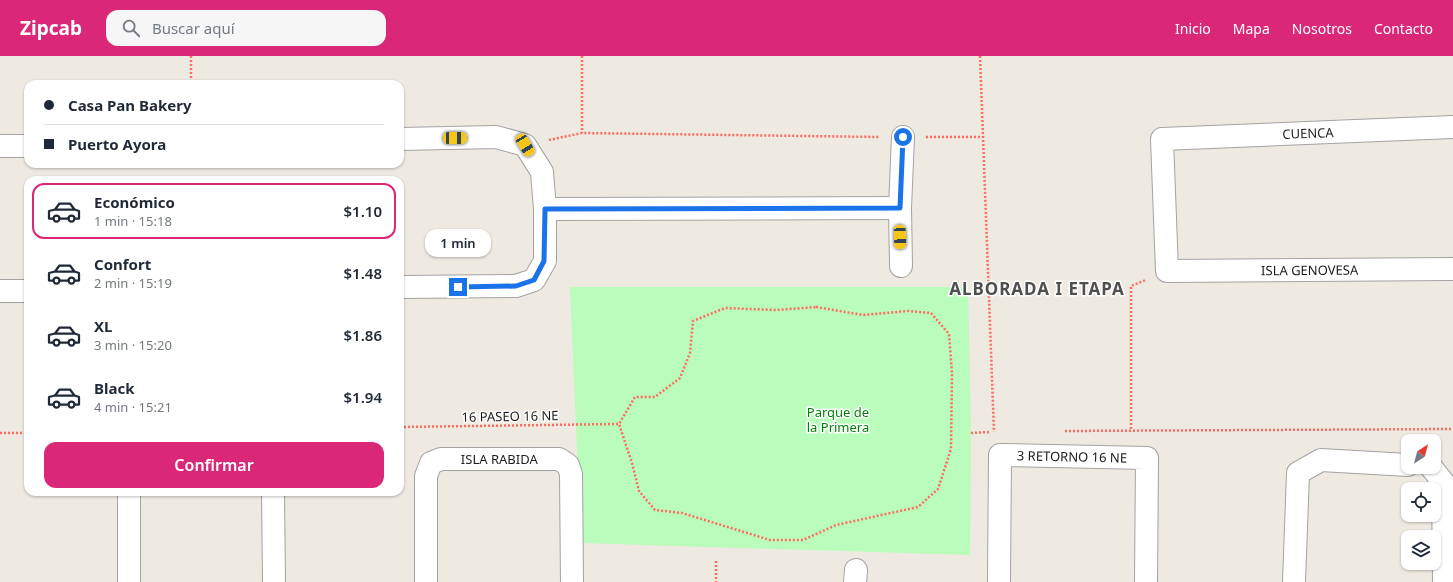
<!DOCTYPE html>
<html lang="es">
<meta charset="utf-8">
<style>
:root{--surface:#fff;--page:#f6f6f7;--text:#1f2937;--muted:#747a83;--line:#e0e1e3;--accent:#db2777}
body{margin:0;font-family:"Noto Sans",sans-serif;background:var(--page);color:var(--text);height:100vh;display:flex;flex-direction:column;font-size:15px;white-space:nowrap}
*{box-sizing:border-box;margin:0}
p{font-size:13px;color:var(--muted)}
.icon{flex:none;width:22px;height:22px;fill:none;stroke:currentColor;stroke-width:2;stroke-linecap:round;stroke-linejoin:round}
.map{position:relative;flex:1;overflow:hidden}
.sheet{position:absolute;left:24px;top:120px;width:380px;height:320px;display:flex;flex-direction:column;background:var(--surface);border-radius:12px;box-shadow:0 1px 3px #0004}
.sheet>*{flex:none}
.hud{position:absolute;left:24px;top:24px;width:380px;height:88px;border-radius:12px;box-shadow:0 1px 3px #0004;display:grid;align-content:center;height:88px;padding:0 20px;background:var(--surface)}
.needle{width:26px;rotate:36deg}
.tools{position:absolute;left:1401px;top:378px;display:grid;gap:8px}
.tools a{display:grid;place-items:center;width:40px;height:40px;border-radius:8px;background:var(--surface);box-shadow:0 1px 3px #0004;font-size:20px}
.end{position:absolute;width:18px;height:18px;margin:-9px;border:5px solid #1a73e8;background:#fff;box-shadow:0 0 0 2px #fff}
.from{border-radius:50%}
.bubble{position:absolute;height:28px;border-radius:12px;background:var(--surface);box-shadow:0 1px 3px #0004;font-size:13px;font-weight:600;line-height:28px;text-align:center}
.car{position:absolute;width:12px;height:24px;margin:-12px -6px;border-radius:5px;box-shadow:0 0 3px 1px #0007;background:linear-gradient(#f5c518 24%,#345 0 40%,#f5c518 0 76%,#345 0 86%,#f5c518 0)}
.hud b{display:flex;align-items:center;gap:14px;height:38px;font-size:15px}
.hud b+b{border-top:1px solid var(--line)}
.hud i{width:10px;height:10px;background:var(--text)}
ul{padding:7px 0 0;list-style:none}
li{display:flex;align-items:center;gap:12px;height:56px;margin:0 8px 6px;padding:0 12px;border:2px solid transparent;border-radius:12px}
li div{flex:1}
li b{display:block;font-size:15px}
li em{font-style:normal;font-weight:600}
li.on{border-color:var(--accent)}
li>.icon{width:36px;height:36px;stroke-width:1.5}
.button{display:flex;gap:8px;margin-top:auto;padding:8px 20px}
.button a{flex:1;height:46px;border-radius:12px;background:var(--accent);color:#fff;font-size:16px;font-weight:600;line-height:46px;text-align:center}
header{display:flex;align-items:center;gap:24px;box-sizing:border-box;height:56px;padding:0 20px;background:var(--accent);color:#fff}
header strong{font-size:19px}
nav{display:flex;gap:22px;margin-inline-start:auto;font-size:14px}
.search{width:280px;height:36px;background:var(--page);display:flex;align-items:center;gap:10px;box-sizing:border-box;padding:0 14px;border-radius:12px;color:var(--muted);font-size:15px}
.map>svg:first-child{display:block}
</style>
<header>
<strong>Zipcab</strong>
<div class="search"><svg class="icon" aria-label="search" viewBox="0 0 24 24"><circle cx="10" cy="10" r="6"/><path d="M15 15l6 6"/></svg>Buscar aquí</div>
<nav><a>Inicio</a><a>Mapa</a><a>Nosotros</a><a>Contacto</a></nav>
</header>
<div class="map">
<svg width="1453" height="526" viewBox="0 0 1453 526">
<rect width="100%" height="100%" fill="#eee9e1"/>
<!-- park -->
<polygon fill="#bafcbc" points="570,231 968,231 971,377 970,499 581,487"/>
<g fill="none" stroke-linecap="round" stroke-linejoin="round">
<!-- minor casing -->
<g stroke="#a3a3a3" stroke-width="24">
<g id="minor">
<path id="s1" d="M1453,71L1162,83L1167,215L1453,213"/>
<polyline points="400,83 496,81 525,89 542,116 545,153 545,205 534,224 516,230 400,231"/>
<polyline points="0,90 28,90"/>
<polyline points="545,153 900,152"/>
<polyline points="901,210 900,152 903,81"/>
<polyline points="0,235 28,235"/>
<polyline points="1431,411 1443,426 1444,526"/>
<polyline points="129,436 129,526"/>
<polyline points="273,436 274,526"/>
<path id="s2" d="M426,526V420L431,407L441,403H559L568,409L571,418L572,526"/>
<polyline points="855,526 856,514"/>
<path id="s3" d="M999,526L1000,399L1147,402L1146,526"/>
<polyline points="1294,526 1298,417 1321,404 1408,409"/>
</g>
</g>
<!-- path -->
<g stroke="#ff6b61" stroke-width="2.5" stroke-dasharray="2 2" stroke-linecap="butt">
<polyline points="191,0 191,28"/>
<polyline points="582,0 582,77"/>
<polyline points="980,0 994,376"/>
<polyline points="926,81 982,81"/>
<polyline points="549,84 582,77 879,81"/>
<polygon points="816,251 863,259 908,255 931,257 949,278 952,317 951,393 938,433 918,451 836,469 803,484 770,484 682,457 655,454 639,435 632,407 619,368 635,341 655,341 680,322 690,297 693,265 725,252 776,254"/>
<polyline points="400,371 619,368"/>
<polyline points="1131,373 1131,230 1146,224"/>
<polyline points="1065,375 1453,373"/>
<polyline points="0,377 28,377"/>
<polyline points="971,377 990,376"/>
<polyline points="716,505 716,526"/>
</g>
<!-- minor -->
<use href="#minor" stroke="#fff" stroke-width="22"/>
</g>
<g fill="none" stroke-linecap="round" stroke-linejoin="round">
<!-- route -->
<polyline stroke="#1a73e8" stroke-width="5" points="458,231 516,230 534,224 544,205 545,153 900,152 903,81"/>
</g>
<g text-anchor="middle" stroke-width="3" stroke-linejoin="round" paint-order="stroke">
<!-- street labels -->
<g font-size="13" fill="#1c1c1c" stroke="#fff">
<text transform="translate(1308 77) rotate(-2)" y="5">CUENCA</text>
<text dy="5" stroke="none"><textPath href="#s1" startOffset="566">ISLA GENOVESA</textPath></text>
<text transform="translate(510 360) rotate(-1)" y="5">16 PASEO 16 NE</text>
<text dy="5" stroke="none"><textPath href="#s3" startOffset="199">3 RETORNO 16 NE</textPath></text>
<text dy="5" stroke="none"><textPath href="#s2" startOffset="189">ISLA RABIDA</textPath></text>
</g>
<!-- park labels -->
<g font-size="13" fill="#057f0b" stroke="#fff">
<text x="838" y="361">Parque de<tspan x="838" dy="15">la Primera</tspan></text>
</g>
<!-- district labels -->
<g font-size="17" font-weight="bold" letter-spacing="1" fill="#4f4f4f" stroke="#fff">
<text x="1037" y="239">ALBORADA I ETAPA</text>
</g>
</g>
</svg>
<div class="tools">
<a><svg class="needle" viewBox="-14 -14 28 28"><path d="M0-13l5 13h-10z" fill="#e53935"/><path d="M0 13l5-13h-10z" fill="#747a83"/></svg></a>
<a><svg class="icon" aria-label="locate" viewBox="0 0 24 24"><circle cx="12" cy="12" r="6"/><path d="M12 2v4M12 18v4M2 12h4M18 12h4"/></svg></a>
<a><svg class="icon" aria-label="layers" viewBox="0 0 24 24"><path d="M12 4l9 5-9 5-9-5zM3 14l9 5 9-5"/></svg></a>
</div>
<i class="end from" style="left:903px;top:81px"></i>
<i class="end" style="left:458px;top:231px"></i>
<div class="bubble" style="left:425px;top:173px;width:66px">1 min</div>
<i class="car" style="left:455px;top:82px;rotate:89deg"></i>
<i class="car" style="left:525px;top:89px;rotate:149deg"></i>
<i class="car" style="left:900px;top:181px;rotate:178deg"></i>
<div class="hud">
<b><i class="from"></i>Casa Pan Bakery</b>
<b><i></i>Puerto Ayora</b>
</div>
<section class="sheet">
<ul>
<li class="on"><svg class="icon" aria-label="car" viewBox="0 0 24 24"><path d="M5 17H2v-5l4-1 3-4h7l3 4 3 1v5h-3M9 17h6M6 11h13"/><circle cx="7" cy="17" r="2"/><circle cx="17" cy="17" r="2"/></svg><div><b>Económico</b><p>1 min · 15:18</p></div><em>$1.10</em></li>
<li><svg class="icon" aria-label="car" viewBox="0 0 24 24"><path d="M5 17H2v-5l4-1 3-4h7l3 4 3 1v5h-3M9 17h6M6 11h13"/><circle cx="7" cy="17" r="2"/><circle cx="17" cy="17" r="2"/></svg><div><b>Confort</b><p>2 min · 15:19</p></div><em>$1.48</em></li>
<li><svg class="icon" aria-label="car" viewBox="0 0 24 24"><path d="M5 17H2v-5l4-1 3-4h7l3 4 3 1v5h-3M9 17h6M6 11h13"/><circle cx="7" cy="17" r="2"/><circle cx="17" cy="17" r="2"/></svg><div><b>XL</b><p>3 min · 15:20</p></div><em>$1.86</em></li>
<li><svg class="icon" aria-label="car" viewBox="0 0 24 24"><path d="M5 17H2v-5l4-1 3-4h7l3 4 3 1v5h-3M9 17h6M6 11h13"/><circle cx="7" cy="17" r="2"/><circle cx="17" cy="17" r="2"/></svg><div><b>Black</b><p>4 min · 15:21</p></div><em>$1.94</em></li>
</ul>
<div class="button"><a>Confirmar</a></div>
</section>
</div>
